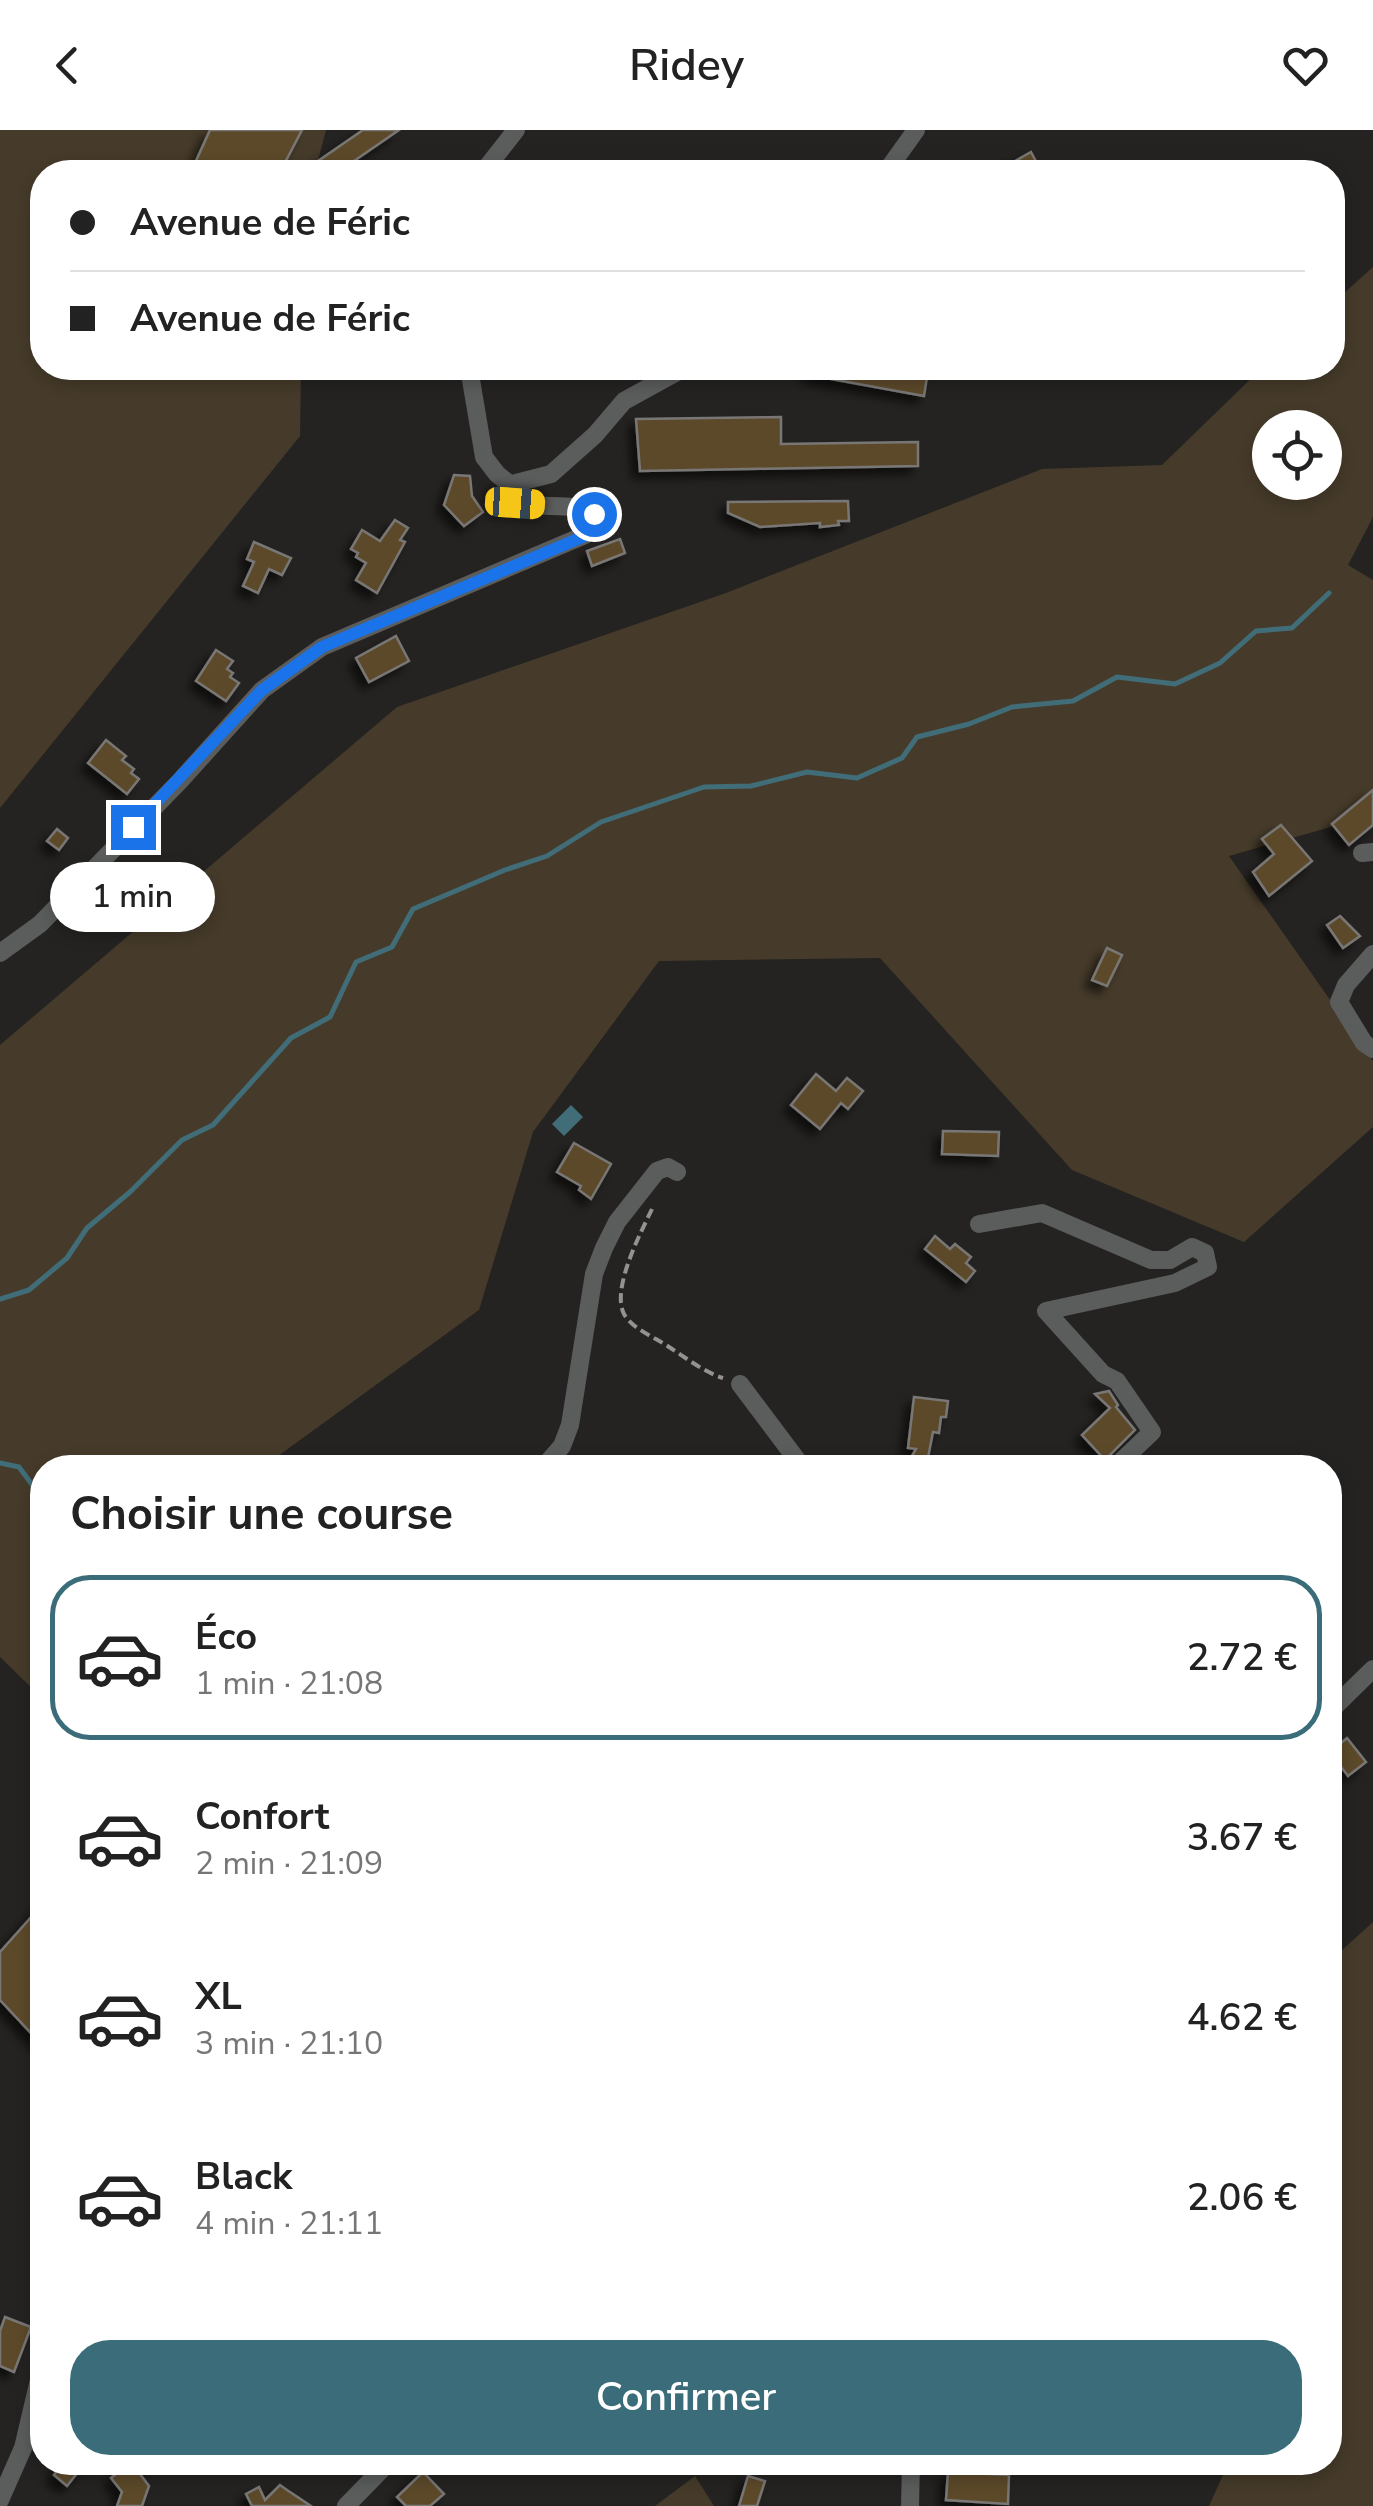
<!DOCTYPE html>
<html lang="fr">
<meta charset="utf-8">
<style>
:root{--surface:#fff;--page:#f6f6f6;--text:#222;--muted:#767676;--line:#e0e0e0;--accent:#3a6d79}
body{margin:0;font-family:"Nunito Sans",sans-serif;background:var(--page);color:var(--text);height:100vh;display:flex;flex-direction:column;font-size:38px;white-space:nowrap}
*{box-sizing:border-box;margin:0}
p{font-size:32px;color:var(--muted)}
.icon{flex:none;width:55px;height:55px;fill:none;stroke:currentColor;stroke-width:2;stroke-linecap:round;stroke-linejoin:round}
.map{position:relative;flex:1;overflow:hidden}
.drawer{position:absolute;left:30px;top:1325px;width:1312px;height:1020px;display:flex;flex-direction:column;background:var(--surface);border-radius:40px;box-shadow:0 5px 15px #0003}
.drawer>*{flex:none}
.top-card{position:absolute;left:30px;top:30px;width:1315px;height:220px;border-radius:40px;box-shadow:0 5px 15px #0003;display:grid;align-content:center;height:220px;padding:0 40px;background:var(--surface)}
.controls{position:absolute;left:1252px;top:280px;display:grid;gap:20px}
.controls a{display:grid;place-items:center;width:90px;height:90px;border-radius:50%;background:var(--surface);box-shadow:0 5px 15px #0003;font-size:50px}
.end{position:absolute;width:45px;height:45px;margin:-22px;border:12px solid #1a73e8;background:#fff;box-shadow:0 0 0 5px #fff}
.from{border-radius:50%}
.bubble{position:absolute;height:70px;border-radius:35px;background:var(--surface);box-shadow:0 5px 15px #0003;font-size:32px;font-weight:600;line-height:70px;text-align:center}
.car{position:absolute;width:30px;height:60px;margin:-30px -15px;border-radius:12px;box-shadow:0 0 8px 2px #0007;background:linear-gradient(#f5c518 24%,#345 0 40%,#f5c518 0 76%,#345 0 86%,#f5c518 0)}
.top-card b{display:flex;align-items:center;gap:35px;height:95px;font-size:38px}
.top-card b+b{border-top:2px solid var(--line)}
.top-card i{width:25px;height:25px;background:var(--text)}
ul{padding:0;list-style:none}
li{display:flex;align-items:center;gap:30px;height:165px;margin:0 20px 15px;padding:0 20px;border:5px solid transparent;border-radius:40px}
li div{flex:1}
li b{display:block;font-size:38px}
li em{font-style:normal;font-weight:600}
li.active{border-color:var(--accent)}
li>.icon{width:90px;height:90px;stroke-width:1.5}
h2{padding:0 40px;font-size:45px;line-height:120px}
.button{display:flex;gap:20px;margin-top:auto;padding:20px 40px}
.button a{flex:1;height:115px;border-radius:40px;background:var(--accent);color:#fff;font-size:40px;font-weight:600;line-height:115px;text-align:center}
header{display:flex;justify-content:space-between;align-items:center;height:130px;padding:0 40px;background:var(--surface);font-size:45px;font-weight:600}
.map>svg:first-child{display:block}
</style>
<header><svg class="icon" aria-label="back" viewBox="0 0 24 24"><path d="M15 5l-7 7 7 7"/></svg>Ridey<svg class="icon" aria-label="heart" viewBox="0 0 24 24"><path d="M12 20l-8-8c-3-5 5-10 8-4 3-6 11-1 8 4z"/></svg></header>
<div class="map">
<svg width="1373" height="2376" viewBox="0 0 1373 2376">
<defs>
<filter id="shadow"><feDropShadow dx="-7" dy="7" stdDeviation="5" flood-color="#0009"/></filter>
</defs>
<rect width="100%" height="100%" fill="#242321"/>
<!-- green -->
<g fill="#463b2a" fill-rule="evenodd">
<polygon points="0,0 326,0 315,42 42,42 42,238 301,238 300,306 0,678"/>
<path d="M1373,137V387L1348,435L1373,450V685L1229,726L1373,931V997L1244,1112L1072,1040L880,828L659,831L533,1002L479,1180L263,1337L42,1338V1568L0,1527V915L397,577L726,463L1042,339L1162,335L1262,238H1332L1333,173ZM1270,298H1325V352H1270Z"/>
<polygon points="1373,1792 1373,2376 1209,2376 1223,2345 1219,2333 1330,2332 1330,1831"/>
<polygon points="695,2346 714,2376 655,2376"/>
</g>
<!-- water -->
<polygon fill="#416d79" points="571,975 583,987 564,1006 552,994"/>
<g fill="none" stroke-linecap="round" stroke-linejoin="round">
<!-- stream -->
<g stroke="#416d79" stroke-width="5">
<polyline points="0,1169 29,1160 67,1128 87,1098 130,1062 182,1010 213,995 291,908 330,887 356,832 392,817 413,779 505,740 547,726 601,692 704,657 751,656 807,642 857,648 902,628 917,607 969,594 1012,577 1073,571 1117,547 1175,554 1220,533 1256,501 1292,498 1329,463"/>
<polyline points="0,1333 19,1337 42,1368"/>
</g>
</g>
<!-- building -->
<g fill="#5c492a" stroke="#797775" stroke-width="2.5" filter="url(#shadow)">
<polygon points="210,0 302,0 280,42 191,42"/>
<polygon points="363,0 399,0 338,42 327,42 318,31"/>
<polygon points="1031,22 1039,37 1029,42 996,42"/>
<polygon points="809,238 908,238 928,241 924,266 809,245"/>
<polygon points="781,287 781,314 918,312 918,336 640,341 636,289"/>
<polygon points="454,345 470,346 472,366 483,382 464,396 444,375"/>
<polygon points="848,371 849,391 838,391 839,395 820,397 820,393 760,397 728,383 728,372"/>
<polygon points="395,390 408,398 400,410 405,412 377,463 356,450 366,433 356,427 358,423 351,419 362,400 380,411"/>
<polygon points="620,409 625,423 592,436 587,421"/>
<polygon points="254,412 291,428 282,445 269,439 258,463 243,456 254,432 247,429"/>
<polygon points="396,506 409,531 369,552 356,528"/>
<polygon points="216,520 233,531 227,539 233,543 230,547 239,553 226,571 196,551"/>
<polygon points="106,610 126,626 122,630 134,639 131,643 139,649 127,664 88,633"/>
<polygon points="1373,660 1373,695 1349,715 1332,694"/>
<polygon points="1281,695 1312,731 1269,766 1253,742 1274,724 1262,709"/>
<polygon points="57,699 68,708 59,720 47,711"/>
<polygon points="1340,786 1360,806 1343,818 1327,795"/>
<polygon points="1107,818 1122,825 1107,856 1092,850"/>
<polygon points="816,944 836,961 847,948 863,961 848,979 841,973 820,999 791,975"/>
<polygon points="943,1001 999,1002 998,1026 942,1024"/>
<polygon points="574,1013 611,1034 591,1069 579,1060 581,1056 557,1042"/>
<polygon points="935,1106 950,1119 955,1114 971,1127 966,1133 975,1141 966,1152 925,1119"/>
<polygon points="1109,1261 1118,1275 1116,1277 1135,1300 1105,1330 1082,1305 1110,1278 1095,1264"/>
<polygon points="914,1267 948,1271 946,1287 941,1287 939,1303 933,1302 926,1338 905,1338 916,1319 908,1318"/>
<polygon points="1347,1608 1366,1632 1348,1646 1330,1622"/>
<polygon points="42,1775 42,1915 0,1870 0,1822"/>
<polygon points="5,2187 31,2197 14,2242 0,2236 0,2201"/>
<polygon points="63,2332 86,2332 67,2356 54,2345"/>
<polygon points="131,2332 155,2332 140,2344 149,2356 142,2376 117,2376 122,2362 111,2348"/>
<polygon points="423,2342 444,2364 430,2376 406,2376 397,2367"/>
<polygon points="948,2342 1009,2345 1008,2374 946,2370"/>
<polygon points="748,2346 765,2351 757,2376 739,2376"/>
<polygon points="280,2355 287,2360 311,2376 252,2376 246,2364 259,2357 265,2370"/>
</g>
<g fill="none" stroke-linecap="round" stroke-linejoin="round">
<!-- path -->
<path stroke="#939290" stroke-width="4" stroke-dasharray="10 5" stroke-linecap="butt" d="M652,1079C641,1102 611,1159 624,1184C631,1198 656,1208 669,1217C686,1228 704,1242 723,1248"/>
<!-- minor -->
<g stroke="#5b5d5d" stroke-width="18">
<polyline points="483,42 516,0"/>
<polyline points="886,42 916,0"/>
<polyline points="469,238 484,327 497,344 513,357"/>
<polyline points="1362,723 1373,722"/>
<path d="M0,823L40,794L179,652L262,560L322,517L585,405L594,396V384C568,368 528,385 507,365L516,353L551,344L595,305L624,271L684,238"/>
<polyline points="1373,824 1346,855 1339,872 1364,913 1373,919"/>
<polyline points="979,1094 1042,1083 1151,1130 1170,1130 1192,1117 1205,1123 1208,1137 1175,1153 1046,1181 1103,1244 1117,1251 1152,1302 1114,1338"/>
<polyline points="740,1254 803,1338"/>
<polyline points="543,1338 562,1316 570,1295 594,1144 604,1118 617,1092 657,1041 668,1037 677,1042"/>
<polyline points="1330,1581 1373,1539"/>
<polyline points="0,2370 23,2318 42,2237"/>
<polyline points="346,2376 389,2332"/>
<polyline points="910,2376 911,2332"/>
</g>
</g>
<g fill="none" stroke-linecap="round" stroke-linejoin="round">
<!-- route -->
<polyline stroke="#1a73e8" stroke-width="12" points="133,697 262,560 322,517 585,406 594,396 594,384"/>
</g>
</svg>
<div class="controls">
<a><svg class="icon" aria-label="locate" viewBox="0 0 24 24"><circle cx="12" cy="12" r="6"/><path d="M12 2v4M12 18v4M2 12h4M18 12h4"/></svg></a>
</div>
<i class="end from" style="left:594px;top:384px"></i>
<i class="end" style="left:133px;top:697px"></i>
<div class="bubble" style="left:50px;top:732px;width:165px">1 min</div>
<i class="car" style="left:515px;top:373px;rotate:94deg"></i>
<div class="top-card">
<b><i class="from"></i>Avenue de Féric</b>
<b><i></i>Avenue de Féric</b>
</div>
<section class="drawer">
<h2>Choisir une course</h2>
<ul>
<li class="active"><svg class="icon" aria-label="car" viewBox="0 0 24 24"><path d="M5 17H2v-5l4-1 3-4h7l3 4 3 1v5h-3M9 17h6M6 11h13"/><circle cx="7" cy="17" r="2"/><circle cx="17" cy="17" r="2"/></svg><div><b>Éco</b><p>1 min · 21:08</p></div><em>2.72 €</em></li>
<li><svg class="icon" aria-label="car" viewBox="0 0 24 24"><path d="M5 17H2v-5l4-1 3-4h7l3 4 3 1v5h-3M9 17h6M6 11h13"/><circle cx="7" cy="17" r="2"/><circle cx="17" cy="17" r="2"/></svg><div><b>Confort</b><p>2 min · 21:09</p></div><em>3.67 €</em></li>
<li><svg class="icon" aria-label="car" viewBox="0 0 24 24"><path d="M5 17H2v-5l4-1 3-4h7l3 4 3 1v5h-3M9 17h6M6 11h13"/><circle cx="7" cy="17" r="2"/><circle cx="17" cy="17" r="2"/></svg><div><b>XL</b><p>3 min · 21:10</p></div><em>4.62 €</em></li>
<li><svg class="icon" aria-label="car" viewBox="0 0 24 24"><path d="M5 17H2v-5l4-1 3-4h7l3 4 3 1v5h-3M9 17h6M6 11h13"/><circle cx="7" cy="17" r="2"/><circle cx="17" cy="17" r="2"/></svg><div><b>Black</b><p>4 min · 21:11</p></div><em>2.06 €</em></li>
</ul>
<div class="button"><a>Confirmer</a></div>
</section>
</div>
